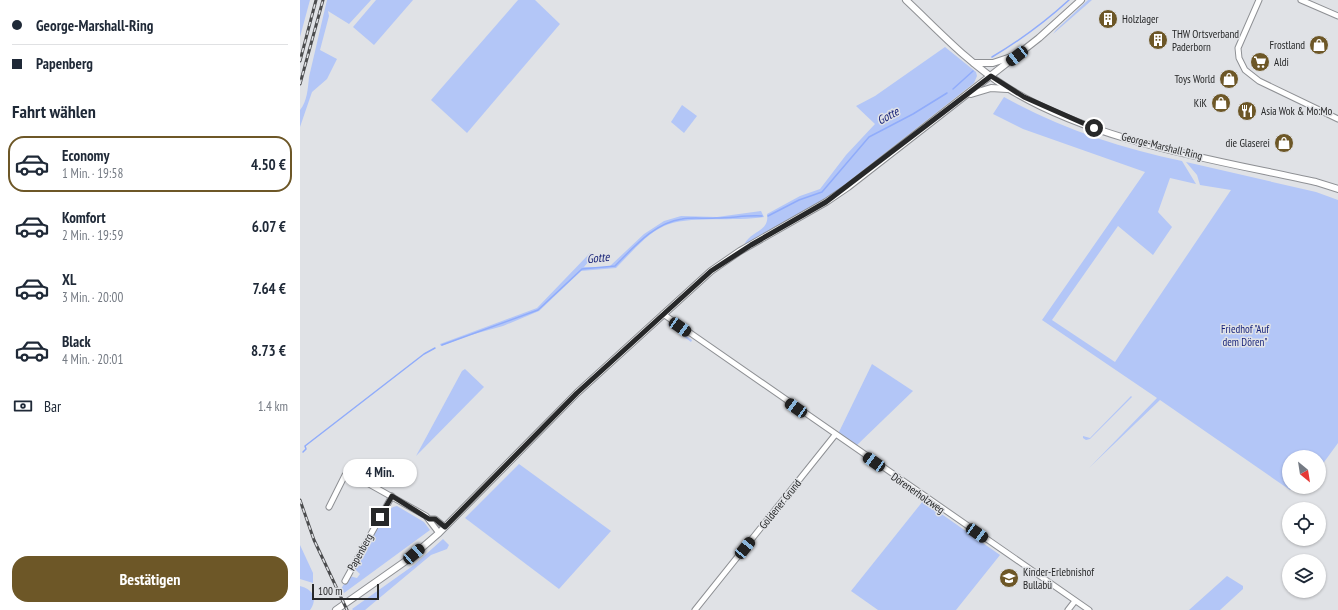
<!DOCTYPE html>
<html lang="de">
<meta charset="utf-8">
<style>
:root{--surface:#fff;--page:#f2f2f3;--text:#1f2937;--muted:#747a83;--line:#e0e1e3;--accent:#6d5727}
body{margin:0;font-family:"PT Sans Narrow",sans-serif;background:var(--page);color:var(--text);height:100vh;display:flex;flex-direction:column;font-size:15px;white-space:nowrap}
*{box-sizing:border-box;margin:0}
p{font-size:13px;color:var(--muted)}
.icon{flex:none;width:22px;height:22px;fill:none;stroke:currentColor;stroke-width:2;stroke-linecap:round;stroke-linejoin:round}
.map{position:relative;flex:1;overflow:hidden}
.side{display:flex;flex-direction:column;background:var(--surface);width:300px}
.side>*{flex:none}
.top-card{display:grid;align-content:center;height:88px;padding:0 12px;background:var(--surface)}
.needle{width:26px;rotate:150deg}
.fabs{position:absolute;left:982px;top:450px;display:grid;gap:8px}
.fabs a{display:grid;place-items:center;width:44px;height:44px;border-radius:50%;background:var(--surface);box-shadow:0 1px 3px #0004;font-size:20px}
.scale{position:absolute;left:12px;bottom:10px;width:67px;box-sizing:border-box;padding-left:4px;border:2px solid #272829;border-top:0;font-size:11px;line-height:14px;white-space:nowrap;color:#272829;-webkit-text-stroke:3px #e0e2e6;paint-order:stroke}
.end{position:absolute;width:18px;height:18px;margin:-9px;border:5px solid #272829;background:#fff;box-shadow:0 0 0 2px #fff}
.from{border-radius:50%}
.bubble{position:absolute;height:28px;border-radius:14px;background:var(--surface);box-shadow:0 1px 3px #0004;font-size:13px;font-weight:700;line-height:28px;text-align:center}
.car{position:absolute;width:12px;height:24px;margin:-12px -6px;border-radius:5px;box-shadow:0 0 3px 1px #0007;background:linear-gradient(#222 24%,#8ab4d8 0 40%,#222 0 76%,#8ab4d8 0 86%,#222 0)}
.top-card b{display:flex;align-items:center;gap:14px;height:38px;font-size:15px}
.top-card b+b{border-top:1px solid var(--line)}
.top-card i{width:10px;height:10px;background:var(--text)}
ul{padding:0;list-style:none}
li{display:flex;align-items:center;gap:12px;height:56px;margin:0 8px 6px;padding:0 4px;border:2px solid transparent;border-radius:16px}
li div{flex:1}
li b{display:block;font-size:15px}
li em{font-style:normal;font-weight:700}
li.active{border-color:var(--accent)}
li>.icon{width:36px;height:36px;stroke-width:1.5}
h2{padding:0 12px;font-size:18px;line-height:48px}
.pay{display:flex;align-items:center;gap:10px;height:44px;padding:0 12px;font-size:15px}
.pay p{margin-inline-start:auto}
.action{display:flex;gap:8px;margin-top:auto;padding:8px 12px}
.action a{flex:1;height:46px;border-radius:16px;background:var(--accent);color:#fff;font-size:16px;font-weight:700;line-height:46px;text-align:center}
main{display:flex;flex:1;min-height:0}
.map>svg:first-child{display:block}
</style>
<main>
<section class="side">
<div class="top-card">
<b><i class="from"></i>George-Marshall-Ring</b>
<b><i></i>Papenberg</b>
</div>
<h2>Fahrt wählen</h2>
<ul>
<li class="active"><svg class="icon" aria-label="car" viewBox="0 0 24 24"><path d="M5 17H2v-5l4-1 3-4h7l3 4 3 1v5h-3M9 17h6M6 11h13"/><circle cx="7" cy="17" r="2"/><circle cx="17" cy="17" r="2"/></svg><div><b>Economy</b><p>1 Min. · 19:58</p></div><em>4.50 €</em></li>
<li><svg class="icon" aria-label="car" viewBox="0 0 24 24"><path d="M5 17H2v-5l4-1 3-4h7l3 4 3 1v5h-3M9 17h6M6 11h13"/><circle cx="7" cy="17" r="2"/><circle cx="17" cy="17" r="2"/></svg><div><b>Komfort</b><p>2 Min. · 19:59</p></div><em>6.07 €</em></li>
<li><svg class="icon" aria-label="car" viewBox="0 0 24 24"><path d="M5 17H2v-5l4-1 3-4h7l3 4 3 1v5h-3M9 17h6M6 11h13"/><circle cx="7" cy="17" r="2"/><circle cx="17" cy="17" r="2"/></svg><div><b>XL</b><p>3 Min. · 20:00</p></div><em>7.64 €</em></li>
<li><svg class="icon" aria-label="car" viewBox="0 0 24 24"><path d="M5 17H2v-5l4-1 3-4h7l3 4 3 1v5h-3M9 17h6M6 11h13"/><circle cx="7" cy="17" r="2"/><circle cx="17" cy="17" r="2"/></svg><div><b>Black</b><p>4 Min. · 20:01</p></div><em>8.73 €</em></li>
</ul>
<div class="pay"><svg class="icon" aria-label="cash" viewBox="0 0 24 24"><path d="M3 7h18v10H3z"/><circle cx="12" cy="12" r="2"/></svg>Bar<p>1.4 km</p></div>
<div class="action"><a>Bestätigen</a></div>
</section>
<div class="map">
<svg width="1038" height="610" viewBox="0 0 1038 610">
<rect width="100%" height="100%" fill="#e0e2e6"/>
<!-- green -->
<g fill="#b3c6f7">
<polygon points="0,0 10,0 0,37"/>
<path d="M27,0H71L49,24L28,11L29,16L20,50L37,59L27,79L12,92L0,127V110C7,102 8,88 9,77Z"/>
<polygon points="76,0 113,0 74,45 53,27"/>
<polygon points="218,0 235,0 260,24 167,133 131,100"/>
<polygon points="788,0 792,0 753,34 756,30"/>
<path d="M645,47L676,72L677,76L674,83L525,200L444,245C450,231 470,232 467,214L500,196L520,189L546,155L575,124L556,106L575,96Z"/>
<path d="M704,97C759,128 820,148 882,161L896,184L870,178L858,212L872,227L853,255L818,226L752,320L815,362L931,190L900,185L897,175L886,162L1016,192L1038,200V443L1019,469V457H989V487H1001L990,490L860,400L789,468L857,398L742,320L845,172L723,129L693,114Z"/>
<polygon points="382,105 397,116 384,133 371,122"/>
<path d="M461,211L464,217C437,222 386,215 364,226C345,235 331,253 316,268L281,271L239,311L203,326L167,336L141,346L140,344L237,308L290,253L294,255L284,267H309L344,234L364,221L381,216L417,217Z"/>
<polygon points="369,324 392,340 391,342 368,325"/>
<polygon points="572,364 613,391 556,446 538,434"/>
<polygon points="165,369 184,387 116,456 162,371"/>
<polygon points="831,396 832,397 790,439 786,440 783,438 783,436 790,438"/>
<polygon points="219,464 311,531 259,589 165,518"/>
<polygon points="623,501 700,555 656,610 578,610 551,591"/>
<polygon points="97,506 124,522 130,530 44,593 41,589 49,576 57,578 60,574 53,567 86,512 93,507"/>
<polygon points="143,539 149,545 147,549 131,555 65,610 53,610 52,609 114,565"/>
<polygon points="0,545 13,573 13,583 0,579"/>
<polygon points="927,576 943,586 943,589 920,610 889,610"/>
<path d="M0,586C13,589 18,599 10,610H0Z"/>
</g>
<g fill="none" stroke-linecap="round" stroke-linejoin="round">
<!-- stream -->
<g stroke="#90acfb" stroke-width="1.5">
<path d="M692,57C719,41 745,22 769,0"/>
<polyline points="653,89 673,71"/>
<polyline points="468,216 499,200 522,192 569,137 613,114 647,93"/>
<path d="M142,345L238,310L282,269L315,266C334,247 354,223 382,219C393,217 405,219 416,218C432,218 446,215 462,216"/>
<polyline points="3,452 6,449 5,446 124,354 135,348"/>
</g>
<!-- minor casing -->
<g stroke="#8e9094" stroke-width="7">
<g id="minor">
<polyline points="959,0 938,48 939,58 945,70 959,81 1038,119"/>
<polyline points="1001,0 1038,16"/>
<polyline points="363,314 789,610"/>
<polyline points="29,507 45,475 53,475 126,516 139,533"/>
<polyline points="129,519 135,519 145,527"/>
<polyline points="45,581 92,496"/>
<polyline points="395,610 535,435"/>
<polyline points="768,610 775,601"/>
</g>
</g>
<!-- major casing -->
<g stroke="#8e9094" stroke-width="8">
<g id="major">
<path d="M606,0C638,30 668,63 706,87C793,142 917,160 1016,182L1038,189"/>
<polyline points="674,63 693,63 711,57"/>
<polyline points="671,94 691,88 707,89"/>
<polyline points="36,610 110,558 139,533 277,393 411,271 440,251 526,202 548,187 739,38 781,0"/>
</g>
</g>
<!-- minor -->
<use href="#minor" stroke="#fff" stroke-width="5"/>
<!-- major -->
<use href="#major" stroke="#fff" stroke-width="6"/>
<!-- rail casing -->
<g stroke="#4b4c4e" stroke-width="3">
<g id="rail">
<polyline points="0,61 16,0"/>
<polyline points="0,84 23,0"/>
<polyline points="0,500 14,540 47,610"/>
</g>
</g>
<!-- rail -->
<use href="#rail" stroke="#e0e2e6" stroke-width="1.5" stroke-dasharray="4.5" stroke-linecap="butt"/>
</g>
<g fill="none" stroke-linecap="round" stroke-linejoin="round">
<!-- route -->
<polyline stroke="#272829" stroke-width="5" points="80,517 92,496 129,519 135,519 145,527 277,393 411,271 451,245 526,202 691,76 724,97 794,128"/>
</g>
<!-- icons -->
<defs>
<g id="building-disc" transform="scale(1)"><circle r="9.5" fill="#6d5727" stroke="#e0e2e6"/><path d="M-4-6H4V6H1V3H-1V6H-4ZM-2.5-4.3h1.7v1.8h-1.7ZM.8-4.3h1.7v1.8H.8ZM-2.5-1h1.7V.8h-1.7ZM.8-1h1.7V.8H.8Z" fill="#fff"/></g>
<g id="shop-disc" transform="scale(1)"><circle r="9.5" fill="#6d5727" stroke="#e0e2e6"/><path d="M-5-2.5h2.3a2.7 3.5 0 0 1 5.4 0H5L5.5 6h-11ZM-1.5-2.5h3a1.5 2.3 0 0 0-3 0Z" fill="#fff"/></g>
<g id="supermarket-disc" transform="scale(1)"><circle r="9.5" fill="#6d5727" stroke="#e0e2e6"/><path d="M-6-5.5h2.5l.6 2H6L4.5 2H-2.5L-4.4-4H-6ZM-1.5 3.2a1.3 1.3 0 1 0 .1 0ZM3 3.2a1.3 1.3 0 1 0 .1 0Z" fill="#fff"/></g>
<g id="restaurant-disc" transform="scale(1)"><circle r="9.5" fill="#6d5727" stroke="#e0e2e6"/><path d="M-5-6h1v4h1v-4h1v4h1v-4h1v5L-1.5 .5V6h-2V.5L-5-1ZM5-6V6H3V1.5H1.5Q1.5-4 5-6Z" fill="#fff"/></g>
<g id="school-disc" transform="scale(1)"><circle r="9.5" fill="#6d5727" stroke="#e0e2e6"/><path d="M0-5L7-2L0 1L-7-2ZM-4 1L0 2.5L4 1V4Q0 6-4 4Z" fill="#fff"/></g>
</defs>
<g fill-rule="evenodd">
<use href="#building-disc" x="808" y="19"/>
<use href="#building-disc" x="858" y="40"/>
<use href="#shop-disc" x="1019" y="45"/>
<use href="#supermarket-disc" x="960" y="62"/>
<use href="#shop-disc" x="929" y="79"/>
<use href="#shop-disc" x="921" y="103"/>
<use href="#restaurant-disc" x="947" y="111"/>
<use href="#shop-disc" x="984" y="143"/>
<use href="#school-disc" x="709" y="578"/>
</g>
<g text-anchor="middle" stroke-width="3" stroke-linejoin="round" paint-order="stroke">
<!-- poi labels -->
<g font-size="11" fill="#272829" stroke="#e0e2e6" text-anchor="start">
<text x="822" y="23">Holzlager</text>
<text x="872" y="38">THW Ortsverband<tspan x="872" dy="13">Paderborn</tspan></text>
<text x="1005" y="49" text-anchor="end">Frostland</text>
<text x="974" y="66">Aldi</text>
<text x="915" y="83" text-anchor="end">Toys World</text>
<text x="907" y="107" text-anchor="end">KiK</text>
<text x="961" y="115">Asia Wok &amp; Mo:Mo</text>
<text x="970" y="147" text-anchor="end">die Glaserei</text>
<text x="723" y="576">Kinder-Erlebnishof<tspan x="723" dy="13">Bullabü</tspan></text>
</g>
<!-- street labels -->
<g font-size="11" fill="#272829" stroke="#e0e2e6">
<text transform="translate(862 146) rotate(14)" y="4">George-Marshall-Ring</text>
<text transform="translate(618 493) rotate(35)" y="4">Dörenerholzweg</text>
<text transform="translate(480 504) rotate(-51)" y="4">Goldener Grund</text>
<text transform="translate(60 552) rotate(-61)" y="4">Papenberg</text>
</g>
<!-- park labels -->
<g font-size="11" fill="#121f78" stroke="#e0e2e6">
<text x="945" y="333">Friedhof "Auf<tspan x="945" dy="13">dem Dören"</tspan></text>
</g>
<!-- water labels -->
<g font-size="12" font-style="italic" fill="#111c74" stroke="#e0e2e6">
<text transform="translate(588 116) rotate(-29)" y="4">Gotte</text>
<text transform="translate(298 258) rotate(-6)" y="4">Gotte</text>
</g>
</g>
</svg>
<div class="fabs">
<a><svg class="needle" viewBox="-14 -14 28 28"><path d="M0-13l5 13h-10z" fill="#e53935"/><path d="M0 13l5-13h-10z" fill="#747a83"/></svg></a>
<a><svg class="icon" aria-label="locate" viewBox="0 0 24 24"><circle cx="12" cy="12" r="6"/><path d="M12 2v4M12 18v4M2 12h4M18 12h4"/></svg></a>
<a><svg class="icon" aria-label="layers" viewBox="0 0 24 24"><path d="M12 4l9 5-9 5-9-5zM3 14l9 5 9-5"/></svg></a>
</div>
<div class="scale">100 m</div>
<i class="end from" style="left:794px;top:128px"></i>
<i class="end" style="left:80px;top:517px"></i>
<div class="bubble" style="left:43px;top:459px;width:74px">4 Min.</div>
<i class="car" style="left:717px;top:56px;rotate:232deg"></i>
<i class="car" style="left:380px;top:327px;rotate:125deg"></i>
<i class="car" style="left:496px;top:408px;rotate:305deg"></i>
<i class="car" style="left:574px;top:462px;rotate:305deg"></i>
<i class="car" style="left:677px;top:533px;rotate:125deg"></i>
<i class="car" style="left:445px;top:548px;rotate:39deg"></i>
<i class="car" style="left:114px;top:554px;rotate:49deg"></i>
</div>
</main>
